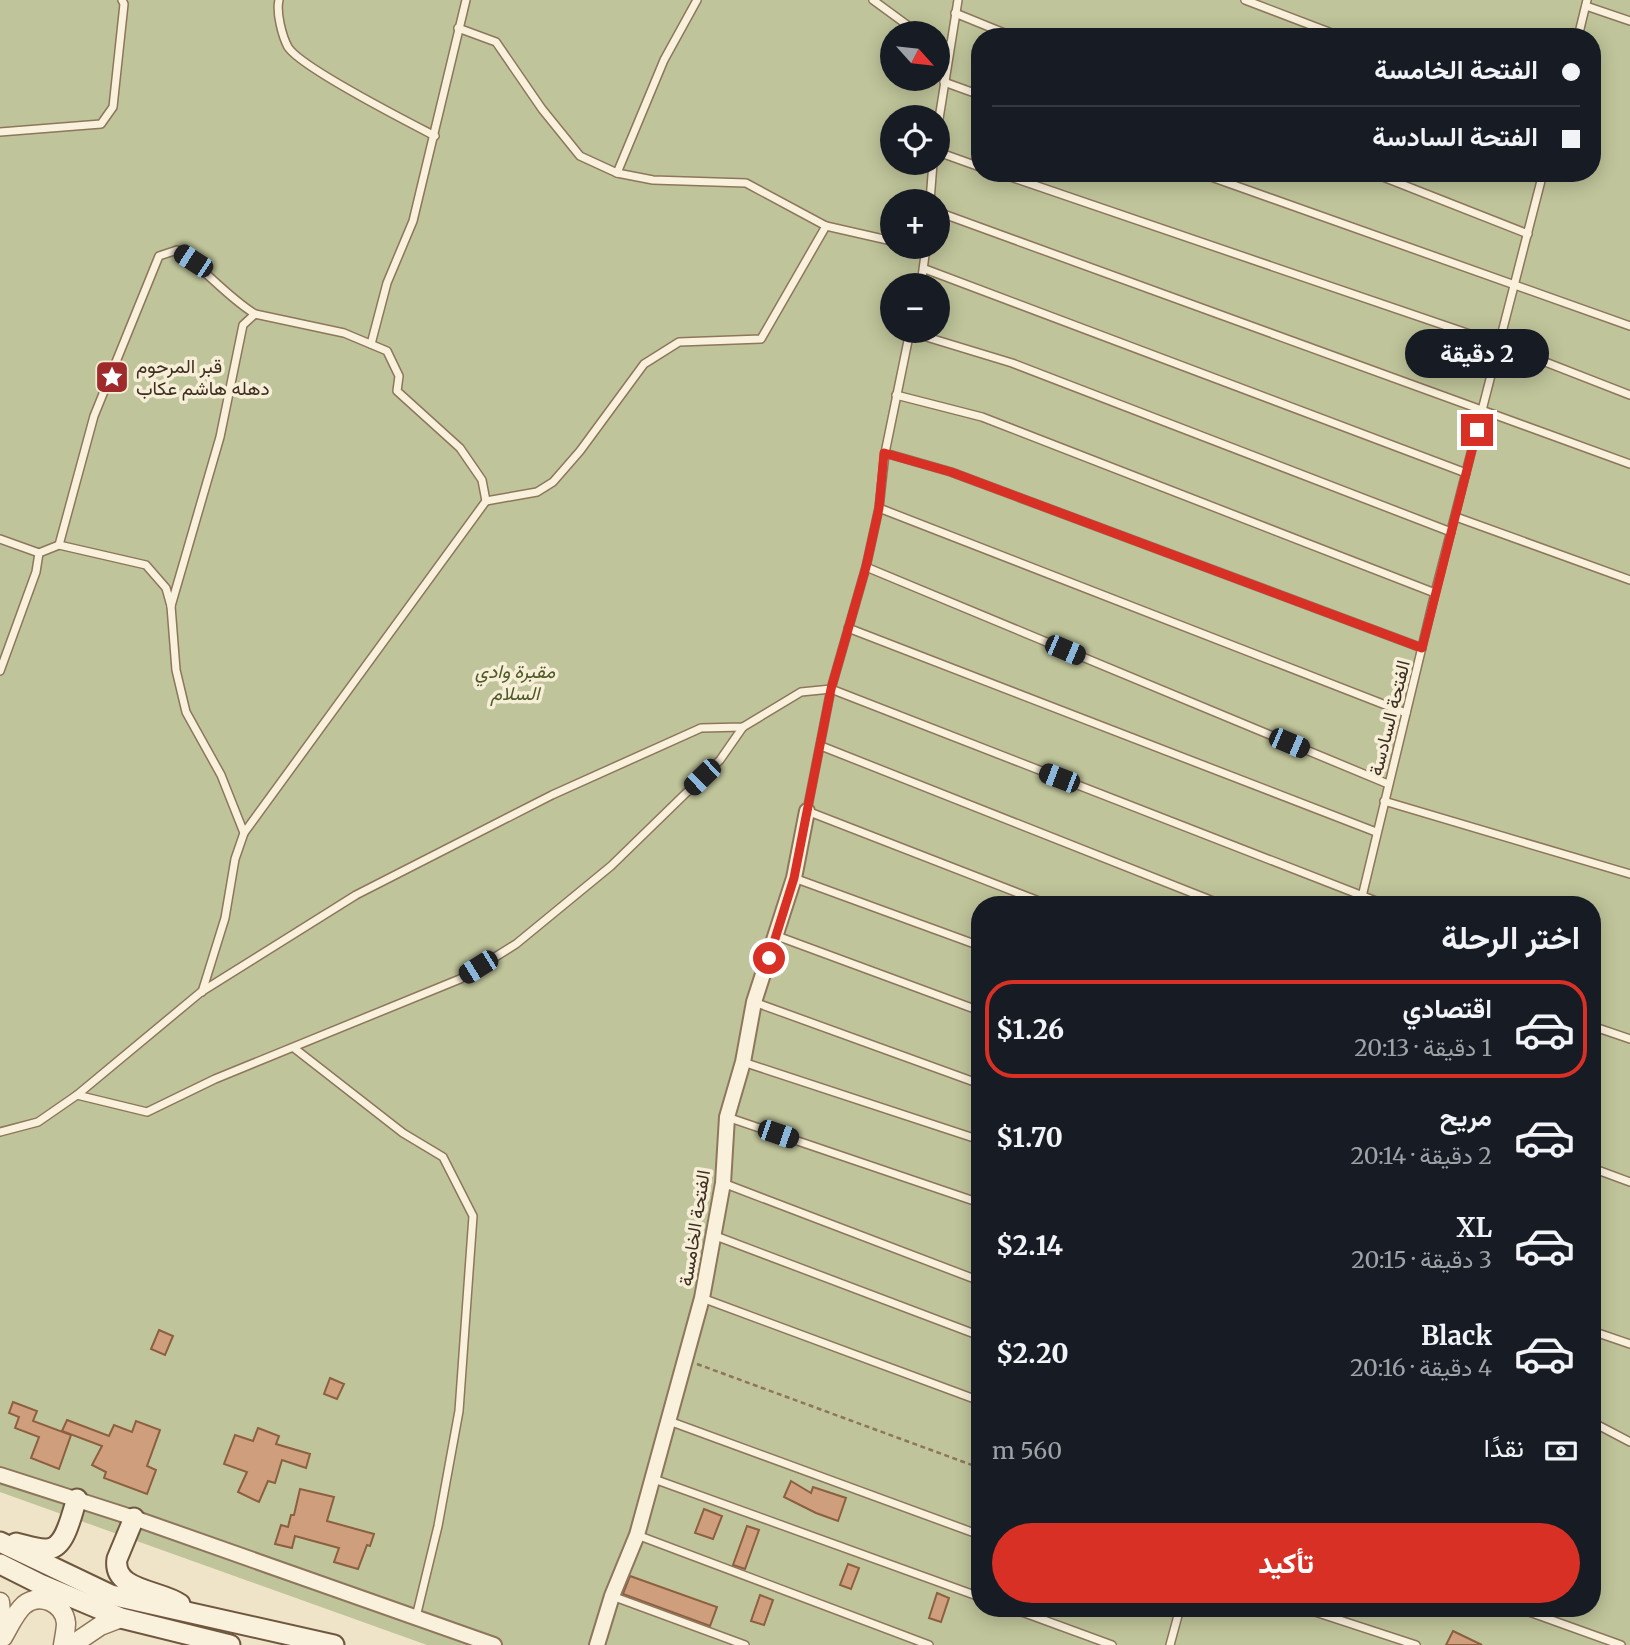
<!DOCTYPE html>
<html lang="ar">
<meta charset="utf-8">
<style>
:root{--surface:#171b24;--page:#242831;--text:#f1f3f6;--muted:#9ea1a6;--line:#363941;--accent:#d93025}
body{margin:0;font-family:Merriweather,Vazirmatn,serif;background:var(--page);color:var(--text);direction:rtl;height:100vh;display:flex;flex-direction:column;font-size:26px;white-space:nowrap}
*{box-sizing:border-box;margin:0}
p{font-size:23px;color:var(--muted)}
.icon{flex:none;width:38px;height:38px;fill:none;stroke:currentColor;stroke-width:2;stroke-linecap:round;stroke-linejoin:round}
.map{position:relative;flex:1;overflow:hidden;direction:ltr}
.details{position:absolute;left:971px;top:896px;width:630px;height:721px;display:flex;flex-direction:column;background:var(--surface);border-radius:28px;box-shadow:0 4px 18px #0003;direction:rtl}
.details>*{flex:none}
.guide{position:absolute;left:971px;top:28px;width:630px;height:154px;border-radius:28px;box-shadow:0 4px 18px #0003;direction:rtl;display:grid;align-content:center;height:154px;padding:0 21px;background:var(--surface)}
.needle{width:46px;rotate:117deg}
.fabs{position:absolute;left:880px;top:21px;display:grid;gap:14px}
.fabs a{display:grid;place-items:center;width:70px;height:70px;border-radius:50%;background:var(--surface);box-shadow:0 4px 18px #0003;font-size:35px}
.end{position:absolute;width:32px;height:32px;margin:-16px;border:9px solid #d93025;background:#fff;box-shadow:0 0 0 4px #fff}
.from{border-radius:50%}
.bubble{position:absolute;height:49px;border-radius:24px;background:var(--surface);box-shadow:0 4px 18px #0003;font-size:23px;font-weight:800;line-height:49px;text-align:center;direction:rtl}
.car{position:absolute;width:21px;height:42px;margin:-21px -10px;border-radius:9px;box-shadow:0 0 5px 2px #0007;background:linear-gradient(#222 24%,#8ab4d8 0 40%,#222 0 76%,#8ab4d8 0 86%,#222 0)}
.guide b{display:flex;align-items:center;gap:24px;height:66px;font-size:26px}
.guide b+b{border-top:2px solid var(--line)}
.guide i{width:18px;height:18px;background:var(--text)}
ul{padding:0;list-style:none}
li{display:flex;align-items:center;gap:21px;height:98px;margin:0 14px 10px;padding:0 7px;border:4px solid transparent;border-radius:28px}
li div{flex:1}
li b{display:block;font-size:26px}
li em{font-style:normal;font-weight:800}
li.active{border-color:var(--accent)}
li>.icon{width:63px;height:63px;stroke-width:1.5}
h2{padding:0 21px;font-size:32px;line-height:84px}
.pay{display:flex;align-items:center;gap:18px;height:77px;padding:0 21px;font-size:26px}
.pay p{margin-inline-start:auto}
.primary-button{display:flex;gap:14px;margin-top:auto;padding:14px 21px}
.primary-button a{flex:1;height:80px;border-radius:42px;background:var(--accent);color:#fff;font-size:28px;font-weight:800;line-height:80px;text-align:center}
.map>svg:first-child{display:block}
</style>
<div class="map">
<svg width="1630" height="1645" viewBox="0 0 1630 1645">
<rect width="100%" height="100%" fill="#f0e4c8"/>
<!-- cemetery -->
<path fill="#bfc49a" fill-rule="evenodd" d="M0,0H1630V1645H427L0,1492ZM892,33H938V79H892ZM980,37H1592V173H980ZM892,117H938V163H892ZM892,201H938V247H892ZM892,285H938V331H892ZM980,905H1592V1608H980Z"/>
<!-- building -->
<g fill="#cf9f7d" stroke="#8d5f41" stroke-width="2">
<polygon points="159,1330 173,1336 165,1355 151,1349"/>
<polygon points="330,1378 344,1384 337,1399 324,1394"/>
<polygon points="13,1402 37,1411 33,1421 71,1435 59,1469 31,1458 39,1437 15,1428 19,1417 9,1413"/>
<polygon points="67,1420 109,1436 114,1425 132,1432 136,1421 160,1430 147,1466 156,1470 147,1494 104,1478 106,1472 92,1465 102,1446 62,1431"/>
<polygon points="258,1428 279,1436 276,1444 310,1454 306,1468 282,1460 275,1483 268,1481 259,1502 238,1492 247,1472 224,1464 235,1435 253,1441"/>
<polygon points="791,1481 811,1493 813,1487 846,1498 838,1521 816,1513 784,1497"/>
<polygon points="300,1489 334,1497 327,1521 374,1534 370,1546 367,1545 358,1569 334,1562 339,1548 295,1536 292,1548 275,1544 281,1525 288,1527 291,1515 294,1515"/>
<polygon points="704,1509 722,1516 713,1539 695,1533"/>
<polygon points="747,1526 759,1530 745,1569 733,1565"/>
<polygon points="848,1564 859,1568 851,1589 840,1585"/>
<polygon points="630,1576 717,1607 710,1626 623,1594"/>
<polygon points="937,1593 949,1598 941,1622 929,1618"/>
<polygon points="760,1595 773,1600 764,1625 751,1621"/>
<polygon points="1453,1631 1482,1645 1446,1645"/>
</g>
<g fill="none" stroke-linecap="round" stroke-linejoin="round">
<!-- service casing -->
<g stroke="#8d765c" stroke-width="10">
<g id="service">
<path d="M279,0C276,12 282,36 288,47C300,67 408,122 435,136"/>
<polyline points="873,0 918,33"/>
<polyline points="1245,0 1342,37"/>
<polyline points="1586,6 1630,21"/>
<polyline points="955,13 1014,37"/>
<polyline points="458,28 496,42 542,109 580,156 617,173 653,180 746,183 826,226 892,241"/>
<polyline points="1578,37 1587,0"/>
<polyline points="938,43 950,46"/>
<polyline points="944,82 980,95"/>
<polyline points="938,125 958,0"/>
<polyline points="0,132 101,124 113,107 124,4 122,0"/>
<polyline points="938,152 980,167"/>
<polyline points="617,173 664,60 697,0"/>
<polyline points="999,173 1499,344 1630,395"/>
<polyline points="1200,173 1630,326"/>
<polyline points="1373,173 1528,234"/>
<polyline points="930,201 933,163"/>
<polyline points="938,212 1630,464"/>
<polyline points="925,269 1466,473"/>
<polyline points="921,285 926,247"/>
<polyline points="910,331 885,453 879,508 866,567 831,689 807,811 1049,905"/>
<polyline points="910,332 1012,363 1451,532"/>
<polyline points="371,344 387,283 413,221 466,0"/>
<polyline points="896,395 982,417 1435,593"/>
<polyline points="885,453 951,472 1422,648"/>
<polyline points="486,501 537,492 553,482 580,451 644,364 679,342 761,339 826,226"/>
<polyline points="879,508 1406,713"/>
<polyline points="1456,517 1630,580"/>
<polyline points="0,539 39,553"/>
<polyline points="59,545 146,565 166,588 171,606 176,670 186,712 221,775 244,833 235,859 225,918 202,992"/>
<polyline points="866,567 1388,784"/>
<polyline points="171,606 220,437 243,325 255,314 344,333 387,351 399,376 397,391 460,448 482,480 486,501 244,833"/>
<polyline points="848,628 1376,832"/>
<path d="M0,671L36,572L39,553L59,545L94,416L159,256L177,250C205,269 226,296 255,314"/>
<polyline points="821,746 1223,905"/>
<polyline points="1384,801 1630,874"/>
<polyline points="794,878 980,946"/>
<polyline points="1360,905 1435,593 1543,173"/>
<polyline points="777,936 980,1011"/>
<polyline points="754,1002 980,1084"/>
<polyline points="1592,1026 1630,1039"/>
<polyline points="294,1048 403,1133 443,1157 473,1216 459,1411 438,1526 416,1617"/>
<polyline points="743,1062 980,1140"/>
<polyline points="77,1095 147,1112 215,1079 460,979 516,944 611,866 720,760 743,727"/>
<polyline points="727,1117 980,1203"/>
<polyline points="0,1132 38,1122 77,1095 201,992 356,895 552,795 701,728 743,727 801,692 831,689 1386,905"/>
<polyline points="1592,1168 1630,1182"/>
<polyline points="723,1183 980,1281"/>
<polyline points="713,1235 980,1336"/>
<polyline points="702,1298 980,1401"/>
<polyline points="1592,1331 1630,1344"/>
<polyline points="669,1421 980,1535"/>
<polyline points="1592,1422 1630,1442"/>
<polyline points="654,1479 980,1597"/>
<polyline points="637,1535 929,1645"/>
<polyline points="612,1596 745,1645"/>
<polyline points="1011,1608 1112,1645"/>
<polyline points="1303,1608 1416,1645"/>
<polyline points="1518,1608 1621,1645"/>
<polyline points="1170,1645 1180,1608"/>
</g>
</g>
<!-- minor casing -->
<g stroke="#8d765c" stroke-width="18">
<g id="minor">
<polyline points="0,1475 134,1518 494,1645"/>
<polyline points="597,1645 612,1596 637,1535 702,1298 723,1183 727,1117 743,1062 754,1002 794,878 807,811"/>
</g>
</g>
<!-- tertiary casing -->
<g stroke="#8d765c" stroke-width="21">
<g id="tertiary">
<polyline points="0,1602 3,1636"/>
<path d="M3,1637C9,1627 15,1613 24,1605C40,1592 64,1603 66,1623C66,1630 64,1638 63,1645"/>
<polyline points="72,1645 100,1626 121,1618"/>
</g>
</g>
<!-- secondary casing -->
<g stroke="#6f573f" stroke-width="23">
<g id="secondary">
<path d="M134,1518L117,1559C112,1591 161,1590 180,1604"/>
<polyline points="0,1542 111,1595 334,1645"/>
<path d="M16,1543C25,1545 35,1549 45,1549C66,1551 71,1514 77,1499"/>
<polyline points="0,1564 40,1584 121,1618 230,1645"/>
</g>
</g>
<!-- path -->
<polyline stroke="#8d765c" stroke-width="2.5" stroke-dasharray="5 3.5" stroke-linecap="butt" points="697,1364 980,1468"/>
<!-- service -->
<use href="#service" stroke="#faf1dc" stroke-width="7"/>
<!-- minor -->
<use href="#minor" stroke="#faf1dc" stroke-width="14"/>
<!-- tertiary -->
<use href="#tertiary" stroke="#faf1dc" stroke-width="18"/>
<!-- secondary -->
<use href="#secondary" stroke="#faf1dc" stroke-width="19"/>
</g>
<g fill="none" stroke-linecap="round" stroke-linejoin="round">
<!-- route -->
<polyline stroke="#d93025" stroke-width="9" points="769,958 794,878 831,689 866,567 879,508 884,453 951,472 1422,648 1477,430"/>
</g>
<!-- icons -->
<defs>
<g id="sight-square" transform="scale(1.75)"><rect x="-9" y="-9" width="18" height="18" rx="4" fill="#9e2a2b" stroke="#f7eed8"/><path d="M0-6L1.8-2.2L6-1.7L2.9 1.2L3.7 5.4L0 3.3L-3.7 5.4L-2.9 1.2L-6-1.7L-1.8-2.2Z" fill="#fff"/></g>
</defs>
<g fill-rule="evenodd">
<use href="#sight-square" x="112" y="377"/>
</g>
<g text-anchor="middle" stroke-width="7" stroke-linejoin="round" paint-order="stroke">
<!-- poi labels -->
<g font-size="19" fill="#3d2e20" stroke="#f7eed8" text-anchor="start">
<text x="136" y="373">قبر المرحوم<tspan x="136" dy="22">دهله هاشم عكاب</tspan></text>
</g>
<!-- park labels -->
<g font-size="19" font-style="italic" fill="#4d5a26" stroke="#f7eed8">
<text x="515" y="678">مقبرة وادي<tspan x="515" dy="22">السلام</tspan></text>
</g>
<!-- street labels -->
<g font-size="19" fill="#3d2e20" stroke="#f7eed8">
<text transform="translate(1389 718) rotate(-76)" y="7">الفتحة السادسة</text>
<text transform="translate(694 1228) rotate(-81)" y="7">الفتحة الخامسة</text>
</g>
</g>
</svg>
<div class="fabs">
<a><svg class="needle" viewBox="-14 -14 28 28"><path d="M0-13l5 13h-10z" fill="#e53935"/><path d="M0 13l5-13h-10z" fill="#9ea1a6"/></svg></a>
<a><svg class="icon" aria-label="locate" viewBox="0 0 24 24"><circle cx="12" cy="12" r="6"/><path d="M12 2v4M12 18v4M2 12h4M18 12h4"/></svg></a>
<a>+</a>
<a>−</a>
</div>
<i class="end from" style="left:769px;top:958px"></i>
<i class="end" style="left:1477px;top:430px"></i>
<div class="bubble" style="left:1405px;top:329px;width:144px">2 دقيقة</div>
<i class="car" style="left:193px;top:261px;rotate:303deg"></i>
<i class="car" style="left:1065px;top:650px;rotate:113deg"></i>
<i class="car" style="left:1289px;top:743px;rotate:113deg"></i>
<i class="car" style="left:702px;top:777px;rotate:226deg"></i>
<i class="car" style="left:1059px;top:778px;rotate:291deg"></i>
<i class="car" style="left:478px;top:967px;rotate:238deg"></i>
<i class="car" style="left:778px;top:1134px;rotate:109deg"></i>
<div class="guide">
<b><i class="from"></i>الفتحة الخامسة</b>
<b><i></i>الفتحة السادسة</b>
</div>
<section class="details">
<h2>اختر الرحلة</h2>
<ul>
<li class="active"><svg class="icon" aria-label="car" viewBox="0 0 24 24"><path d="M5 17H2v-5l4-1 3-4h7l3 4 3 1v5h-3M9 17h6M6 11h13"/><circle cx="7" cy="17" r="2"/><circle cx="17" cy="17" r="2"/></svg><div><b>اقتصادي</b><p>1 دقيقة · 20:13</p></div><em>$1.26</em></li>
<li><svg class="icon" aria-label="car" viewBox="0 0 24 24"><path d="M5 17H2v-5l4-1 3-4h7l3 4 3 1v5h-3M9 17h6M6 11h13"/><circle cx="7" cy="17" r="2"/><circle cx="17" cy="17" r="2"/></svg><div><b>مريح</b><p>2 دقيقة · 20:14</p></div><em>$1.70</em></li>
<li><svg class="icon" aria-label="car" viewBox="0 0 24 24"><path d="M5 17H2v-5l4-1 3-4h7l3 4 3 1v5h-3M9 17h6M6 11h13"/><circle cx="7" cy="17" r="2"/><circle cx="17" cy="17" r="2"/></svg><div><b>XL</b><p>3 دقيقة · 20:15</p></div><em>$2.14</em></li>
<li><svg class="icon" aria-label="car" viewBox="0 0 24 24"><path d="M5 17H2v-5l4-1 3-4h7l3 4 3 1v5h-3M9 17h6M6 11h13"/><circle cx="7" cy="17" r="2"/><circle cx="17" cy="17" r="2"/></svg><div><b>Black</b><p>4 دقيقة · 20:16</p></div><em>$2.20</em></li>
</ul>
<div class="pay"><svg class="icon" aria-label="cash" viewBox="0 0 24 24"><path d="M3 7h18v10H3z"/><circle cx="12" cy="12" r="2"/></svg>نقدًا<p>560 m</p></div>
<div class="primary-button"><a>تأكيد</a></div>
</section>
</div>
